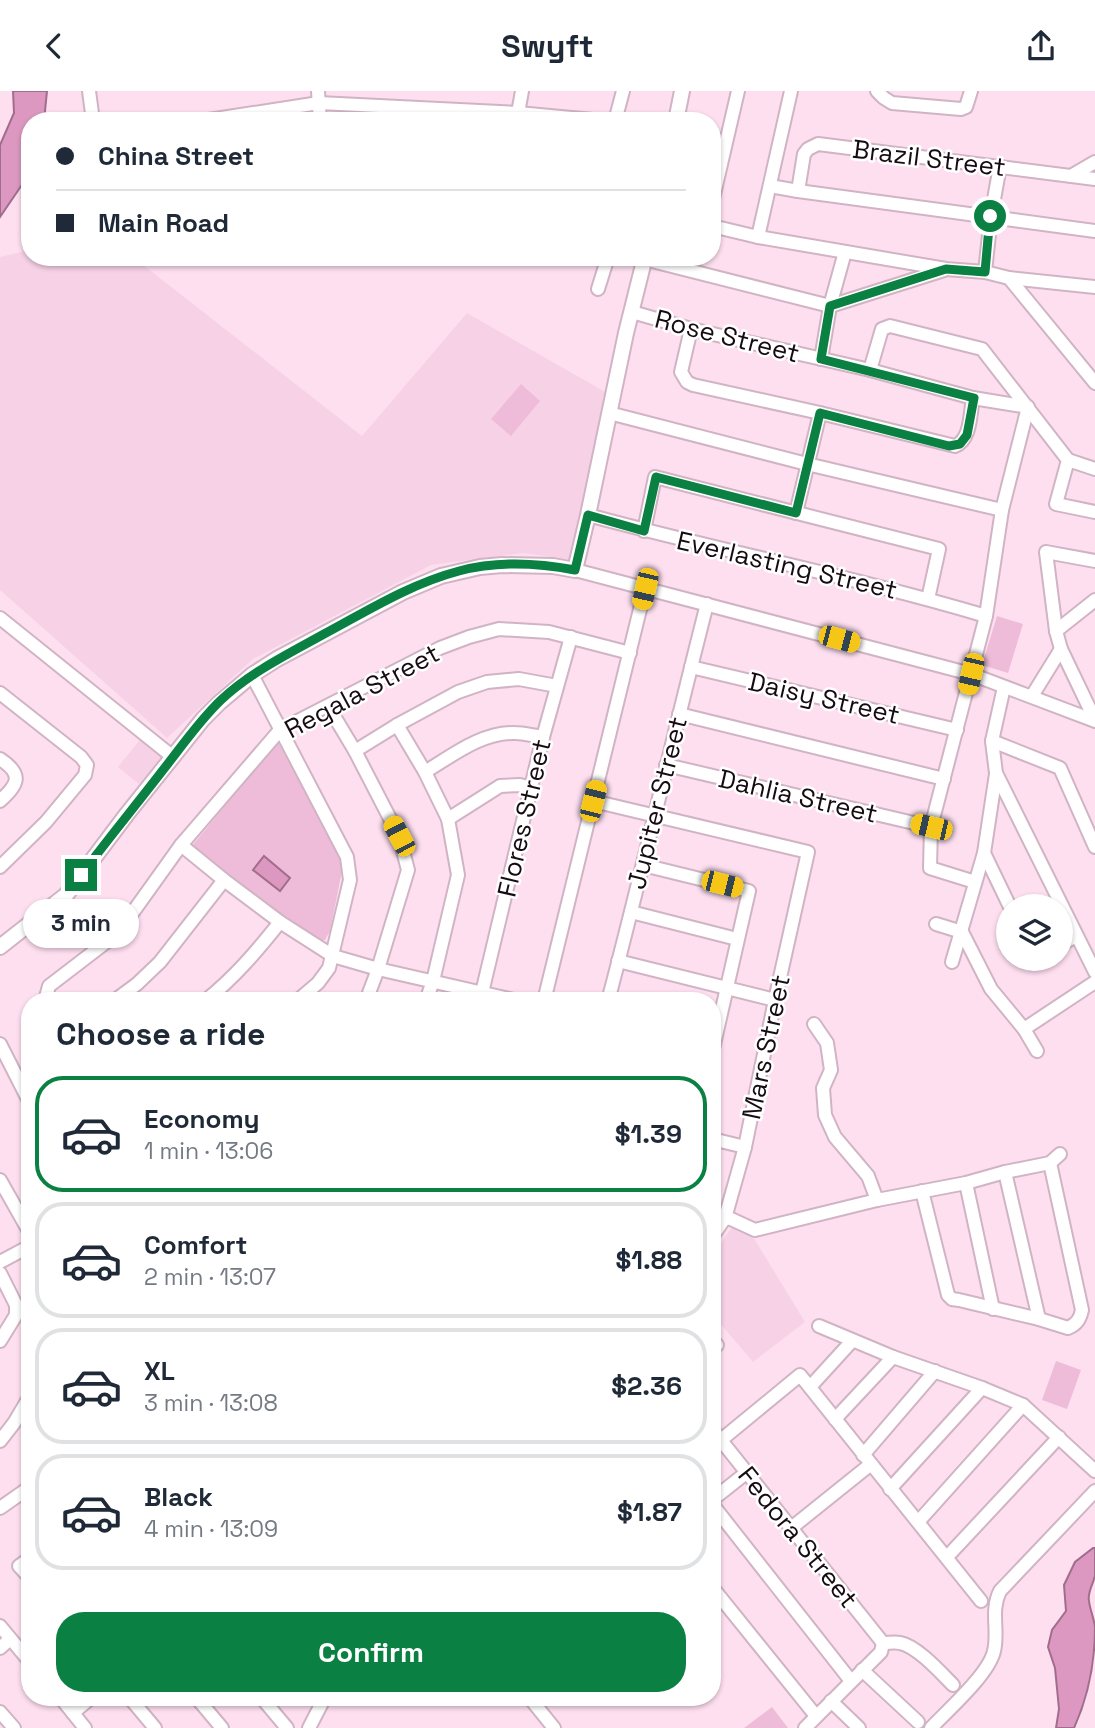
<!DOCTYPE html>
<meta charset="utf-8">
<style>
:root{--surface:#fff;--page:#f2f2f3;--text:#1f2937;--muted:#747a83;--line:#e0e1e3;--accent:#0b8043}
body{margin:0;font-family:"Space Grotesk",sans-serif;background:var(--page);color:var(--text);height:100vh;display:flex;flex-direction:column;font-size:26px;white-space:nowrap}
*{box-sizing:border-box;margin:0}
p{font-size:23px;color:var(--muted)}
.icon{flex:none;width:38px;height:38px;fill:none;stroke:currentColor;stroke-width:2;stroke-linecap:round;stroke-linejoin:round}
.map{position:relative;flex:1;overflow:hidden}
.drawer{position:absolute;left:21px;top:901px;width:700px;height:714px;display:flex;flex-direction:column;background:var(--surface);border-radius:28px;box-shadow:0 2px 5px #0004}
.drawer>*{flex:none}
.banner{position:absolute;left:21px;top:21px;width:700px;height:154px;border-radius:28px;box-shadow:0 2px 5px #0004;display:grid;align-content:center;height:154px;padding:0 35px;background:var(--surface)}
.tools{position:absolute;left:996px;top:803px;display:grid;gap:14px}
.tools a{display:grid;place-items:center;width:77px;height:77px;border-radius:50%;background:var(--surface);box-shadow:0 2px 5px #0004;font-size:35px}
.end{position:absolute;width:32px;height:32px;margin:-16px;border:9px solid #0b8043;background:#fff;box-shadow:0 0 0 4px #fff}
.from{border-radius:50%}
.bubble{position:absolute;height:49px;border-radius:24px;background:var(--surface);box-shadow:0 2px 5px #0004;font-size:23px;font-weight:700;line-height:49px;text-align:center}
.car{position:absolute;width:21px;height:42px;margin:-21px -10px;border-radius:9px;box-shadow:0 0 5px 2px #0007;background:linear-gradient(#f5c518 24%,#345 0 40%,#f5c518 0 76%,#345 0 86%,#f5c518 0)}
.banner b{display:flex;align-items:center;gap:24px;height:66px;font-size:26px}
.banner b+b{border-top:2px solid var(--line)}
.banner i{width:18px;height:18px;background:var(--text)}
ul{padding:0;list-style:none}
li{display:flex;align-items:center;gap:21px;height:116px;margin:0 14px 10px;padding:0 21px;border:4px solid var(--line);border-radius:28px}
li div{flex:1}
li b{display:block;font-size:26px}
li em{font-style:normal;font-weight:700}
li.active{border-color:var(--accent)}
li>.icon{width:63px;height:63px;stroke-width:1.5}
h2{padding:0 35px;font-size:32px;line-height:84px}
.action{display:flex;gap:14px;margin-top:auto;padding:14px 35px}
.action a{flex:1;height:80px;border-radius:28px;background:var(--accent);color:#fff;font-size:28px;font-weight:700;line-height:80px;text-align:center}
header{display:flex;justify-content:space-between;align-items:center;height:91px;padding:0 35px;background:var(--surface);font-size:32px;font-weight:700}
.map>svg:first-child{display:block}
</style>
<header><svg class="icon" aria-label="back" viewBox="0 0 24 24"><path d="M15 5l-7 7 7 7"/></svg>Swyft<svg class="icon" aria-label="share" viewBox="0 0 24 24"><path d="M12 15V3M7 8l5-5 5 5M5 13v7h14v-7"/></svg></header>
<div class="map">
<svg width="1095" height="1637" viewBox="0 0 1095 1637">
<rect width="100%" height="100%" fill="#fedff0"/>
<!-- built -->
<g fill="#f7d2e7">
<polygon points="30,159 30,166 133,166 362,345 467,222 609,303 571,469 524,462 431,474 253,568 167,647 0,499 0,166"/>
<polygon points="143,645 164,663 139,693 118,676"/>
<polygon points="733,1134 752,1144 805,1231 753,1271 712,1223 712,1166"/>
</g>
<!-- green -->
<g fill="#eebcd9">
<polygon points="521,293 540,310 511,345 491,328"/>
<polygon points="997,525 1023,533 1008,582 982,574"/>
<polygon points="278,651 344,770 330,840 325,849 318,849 296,834 191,756"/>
<polygon points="1056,1270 1081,1279 1067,1318 1042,1309"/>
<polygon points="772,1616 788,1637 744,1637"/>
</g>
<!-- water -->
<g fill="#dc98c0" stroke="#a06e8c" stroke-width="2">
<polygon points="13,0 47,0 44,30 30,30 30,82 0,126 0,54 14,22"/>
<polygon points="264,765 290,787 280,800 253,779"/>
<path d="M1093,1457H1095C1095,1466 1095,1475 1095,1484C1094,1492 1087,1501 1089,1510C1090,1519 1094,1527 1095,1536C1095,1571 1088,1606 1074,1637H1056L1059,1618L1055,1577L1048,1556L1052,1539L1066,1520L1064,1494L1075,1471Z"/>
</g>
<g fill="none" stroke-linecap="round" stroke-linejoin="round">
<!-- minor casing -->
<g stroke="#d1b4c4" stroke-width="16">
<g id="minor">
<polyline points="89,0 93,30"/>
<polyline points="318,0 320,30"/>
<polyline points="877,0 884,7 892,12 961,18 966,16 971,0"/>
<polyline points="518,22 522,0"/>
<polyline points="202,30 319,12 518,22 604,30"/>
<polyline points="615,30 623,0"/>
<polyline points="1071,85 1095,71"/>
<polyline points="770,95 798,100 1095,140"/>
<polyline points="798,100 804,63 808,58 818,53 1095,88"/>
<polyline points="712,112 738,0"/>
<polyline points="712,135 758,146 791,0"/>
<polyline points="758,146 946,178 985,181 1009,187 1095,196"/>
<polyline points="644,168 830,215 944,179"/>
<polyline points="985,181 991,125 1000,75"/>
<polyline points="1009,187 1095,292"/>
<polyline points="598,198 608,166"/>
<polyline points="632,221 691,238 870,279 973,307 1028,316 1002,419 986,525 931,736 930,777 975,791"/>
<path d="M691,238L681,281L687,291L693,294L820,322L955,355C971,349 970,323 973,307"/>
<polyline points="821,268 830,215 845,161"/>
<polyline points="870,279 882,238 890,235 982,258 1068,369"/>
<polyline points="609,322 807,373 1002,419"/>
<polyline points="1068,369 1056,413 1095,421"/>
<polyline points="1068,369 1095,378"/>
<polyline points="796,422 820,322"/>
<path d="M588,424C720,460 855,486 986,525"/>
<polyline points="644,440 655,386 939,458 928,508"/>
<polyline points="575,479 971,583 1095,630"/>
<polyline points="0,527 173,666"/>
<polyline points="1056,540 1095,509"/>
<polyline points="691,576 957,639"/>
<polyline points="252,584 347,766 350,789 329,877 318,892 297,910"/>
<polyline points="1004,596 992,650 996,682 1095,881"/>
<polyline points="0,602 81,666 87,674 85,684 46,731 0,776"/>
<polyline points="1032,605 1061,558"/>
<polyline points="328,615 355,660 399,745 408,779 378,878 366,910"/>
<polyline points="679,623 944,688"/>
<polyline points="1095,629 1061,558 1056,540 1046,461 1095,470"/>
<polyline points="397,634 425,681 448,728 458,784 433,890 426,910"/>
<polyline points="992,650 1060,677 1095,756"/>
<polyline points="355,660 397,634 458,601 487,591 519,588 557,595"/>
<path d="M0,668C24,684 18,693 0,710"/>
<polyline points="666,674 931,736"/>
<path d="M425,681C453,664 482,641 515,642C524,642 534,645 543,646"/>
<polyline points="593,710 808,761 775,909 745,1056 725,1127 712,1146"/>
<polyline points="448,728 500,695 520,694 531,697"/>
<polyline points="181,754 224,789 280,831 333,865 378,878 518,910"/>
<polyline points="984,762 1010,816"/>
<polyline points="643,774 749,800 712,962"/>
<polyline points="631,821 737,848"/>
<polyline points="936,833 962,841 991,898 1024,938 1037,960"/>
<polyline points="1060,854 1076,845"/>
<polyline points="1035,868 1036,868"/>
<polyline points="618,870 775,909"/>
<polyline points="952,871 984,762 996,683"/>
<polyline points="48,910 46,906 49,895 109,849 123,835 181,754 280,639 440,557 469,546 499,538 549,541 630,562"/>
<polyline points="114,910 137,893 160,871 224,789"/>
<path d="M205,910C234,887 257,860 280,831"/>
<polyline points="480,910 543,646 571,546"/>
<polyline points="544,910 645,498"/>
<path d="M608,910C643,778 673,645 707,513"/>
<polyline points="814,933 827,952 831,979 823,997 825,1024 835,1046 868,1085 877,1109"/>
<polyline points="1024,938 1095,891"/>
<polyline points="0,953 30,1012"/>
<polyline points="712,1048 745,1056"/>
<polyline points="1005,1081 1039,1228"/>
<polyline points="0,1089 30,1142"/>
<polyline points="966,1092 993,1218"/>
<path d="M922,1100L948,1204L952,1208L959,1209L1039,1228L1068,1237C1077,1233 1080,1228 1082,1219L1050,1072"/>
<polyline points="725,1127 731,1128 755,1139 877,1109 966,1092 1005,1081 1050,1072 1060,1063"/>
<polyline points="0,1171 30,1155"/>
<polyline points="0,1182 16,1214 16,1224 0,1250"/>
<polyline points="819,1235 893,1266 982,1297 1023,1314 1095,1380"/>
<polyline points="712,1248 717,1254 712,1257"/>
<polyline points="810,1296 852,1250"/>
<polyline points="835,1328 893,1266"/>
<polyline points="712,1338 883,1552"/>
<polyline points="721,1349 800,1284 981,1510"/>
<polyline points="0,1350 14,1332 30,1305"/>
<polyline points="863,1364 935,1280"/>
<polyline points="890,1398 982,1297"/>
<polyline points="712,1409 746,1382"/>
<polyline points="712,1413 851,1590"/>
<polyline points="0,1417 30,1396"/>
<polyline points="918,1431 1023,1314"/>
<polyline points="790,1438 871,1373"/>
<polyline points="947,1466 1059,1346"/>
<polyline points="30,1467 19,1475 30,1487"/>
<polyline points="712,1496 816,1625"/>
<polyline points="0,1535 30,1571"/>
<path d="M883,1552C889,1552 895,1551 900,1552C917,1555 941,1582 953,1594"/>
<polyline points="0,1557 10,1548"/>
<polyline points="862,1579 918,1631"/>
<polyline points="60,1606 85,1637"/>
<polyline points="129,1606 155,1637"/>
<polyline points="196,1606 222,1637"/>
<polyline points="261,1606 287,1637"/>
<polyline points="529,1606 554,1637"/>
<polyline points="831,1610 859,1637"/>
<polyline points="0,1621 14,1637"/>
<polyline points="73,1622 92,1606"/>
<polyline points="309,1637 325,1606"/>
<polyline points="805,1637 881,1561 883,1552"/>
<path d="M931,1637C948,1619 989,1583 994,1560C999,1540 990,1520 1000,1500L1095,1400"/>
</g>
</g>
<!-- major casing -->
<g stroke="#d1b4c4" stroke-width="18">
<g id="major">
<polyline points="676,30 682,0"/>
<polyline points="0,856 66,804 127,723 203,628 219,612 252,584 277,568 403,501 441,485 480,476 502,474 553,475 575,479 588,424 626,242 645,166"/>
</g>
</g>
<!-- minor -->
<use href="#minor" stroke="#fff" stroke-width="12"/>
<!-- major -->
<use href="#major" stroke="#fff" stroke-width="14"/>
</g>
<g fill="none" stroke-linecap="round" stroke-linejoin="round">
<!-- route -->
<path stroke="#0b8043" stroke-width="9" d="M81,784C108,748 136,714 163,679C182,655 199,630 221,609C251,581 288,563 324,543C367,520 410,493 459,480C496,470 538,472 575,479L588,424L644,440L656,386L796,422L820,322L949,355L960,353L967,344L974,307L821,268L830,215L946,178L985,181L990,125"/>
</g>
<g text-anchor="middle" stroke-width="5" stroke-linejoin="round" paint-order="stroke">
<!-- street labels -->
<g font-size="26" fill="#150b11" stroke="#fff">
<text transform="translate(929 67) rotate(7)" y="9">Brazil Street</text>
<text transform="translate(727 245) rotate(14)" y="9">Rose Street</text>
<text transform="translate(787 474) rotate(13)" y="9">Everlasting Street</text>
<text transform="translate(362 600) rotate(-28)" y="9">Regala Street</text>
<text transform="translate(824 607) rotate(13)" y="9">Daisy Street</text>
<text transform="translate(798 705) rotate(13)" y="9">Dahlia Street</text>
<text transform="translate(657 712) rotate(-76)" y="9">Jupiter Street</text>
<text transform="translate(524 727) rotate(-77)" y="9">Flores Street</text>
<text transform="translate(766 956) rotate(-78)" y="9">Mars Street</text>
<text transform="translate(798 1446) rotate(51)" y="9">Fedora Street</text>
</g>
</g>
</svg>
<div class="tools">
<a><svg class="icon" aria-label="layers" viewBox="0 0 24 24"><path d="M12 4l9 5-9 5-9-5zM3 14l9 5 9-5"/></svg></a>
</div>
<i class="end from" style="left:990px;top:125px"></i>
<i class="end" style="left:81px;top:784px"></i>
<div class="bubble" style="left:23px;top:808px;width:116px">3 min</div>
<i class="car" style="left:645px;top:498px;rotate:193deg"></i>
<i class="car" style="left:839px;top:548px;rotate:105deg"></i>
<i class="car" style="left:971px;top:583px;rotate:193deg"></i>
<i class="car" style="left:593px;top:710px;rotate:14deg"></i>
<i class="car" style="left:931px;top:736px;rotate:283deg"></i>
<i class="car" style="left:399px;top:745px;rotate:332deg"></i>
<i class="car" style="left:722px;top:793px;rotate:104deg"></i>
<div class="banner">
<b><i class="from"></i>China Street</b>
<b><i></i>Main Road</b>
</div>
<section class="drawer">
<h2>Choose a ride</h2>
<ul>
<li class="active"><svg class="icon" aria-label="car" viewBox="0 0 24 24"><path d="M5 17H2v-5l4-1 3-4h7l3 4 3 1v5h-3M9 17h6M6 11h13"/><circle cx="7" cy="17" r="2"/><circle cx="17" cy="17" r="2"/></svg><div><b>Economy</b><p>1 min · 13:06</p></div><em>$1.39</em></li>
<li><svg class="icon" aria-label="car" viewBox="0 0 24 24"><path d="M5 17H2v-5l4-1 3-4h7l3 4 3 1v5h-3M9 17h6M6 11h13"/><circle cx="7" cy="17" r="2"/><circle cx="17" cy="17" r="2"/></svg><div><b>Comfort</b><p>2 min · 13:07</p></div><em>$1.88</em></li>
<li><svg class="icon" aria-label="car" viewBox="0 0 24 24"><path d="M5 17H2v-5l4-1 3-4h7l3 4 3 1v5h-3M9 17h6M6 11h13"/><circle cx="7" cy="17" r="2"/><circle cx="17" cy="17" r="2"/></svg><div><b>XL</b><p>3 min · 13:08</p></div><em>$2.36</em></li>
<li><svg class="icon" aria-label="car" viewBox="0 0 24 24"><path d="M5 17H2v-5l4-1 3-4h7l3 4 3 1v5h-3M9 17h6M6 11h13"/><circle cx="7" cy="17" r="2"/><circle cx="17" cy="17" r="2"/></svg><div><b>Black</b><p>4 min · 13:09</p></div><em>$1.87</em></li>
</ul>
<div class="action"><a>Confirm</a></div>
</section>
</div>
